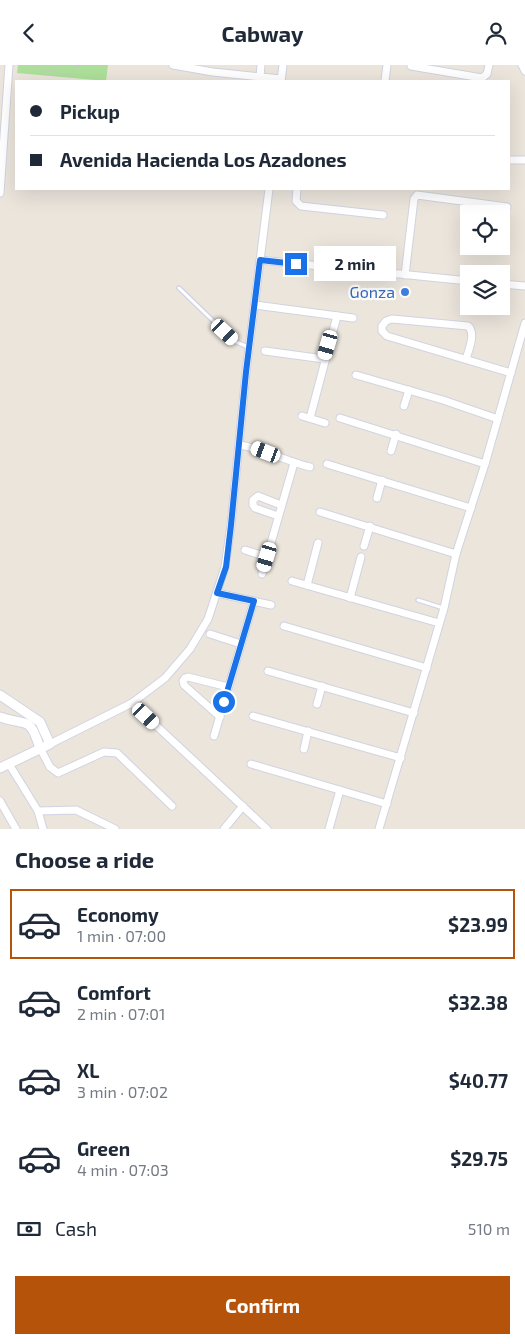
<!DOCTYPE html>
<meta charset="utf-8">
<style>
:root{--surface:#fff;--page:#f6f6f7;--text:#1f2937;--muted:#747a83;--line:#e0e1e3;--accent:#b45309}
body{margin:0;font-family:"Exo 2",sans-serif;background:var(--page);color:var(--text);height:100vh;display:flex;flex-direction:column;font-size:19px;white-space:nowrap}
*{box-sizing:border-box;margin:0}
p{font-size:16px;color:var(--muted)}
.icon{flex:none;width:28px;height:28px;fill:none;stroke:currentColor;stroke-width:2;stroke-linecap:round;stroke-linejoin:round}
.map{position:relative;height:764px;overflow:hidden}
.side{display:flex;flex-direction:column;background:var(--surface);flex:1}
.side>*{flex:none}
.guide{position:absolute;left:15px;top:15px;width:495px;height:110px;border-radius:0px;box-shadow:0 5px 20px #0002;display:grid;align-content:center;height:110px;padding:0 15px;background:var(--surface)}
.tools{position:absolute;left:460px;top:140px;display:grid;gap:10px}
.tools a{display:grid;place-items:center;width:50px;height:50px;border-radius:0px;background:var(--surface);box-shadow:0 5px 20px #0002;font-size:25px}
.end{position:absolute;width:22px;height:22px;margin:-11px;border:6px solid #1a73e8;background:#fff;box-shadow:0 0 0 2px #fff}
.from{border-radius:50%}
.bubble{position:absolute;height:35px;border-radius:0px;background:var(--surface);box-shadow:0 5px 20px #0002;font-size:16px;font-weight:700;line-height:35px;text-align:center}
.car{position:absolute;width:15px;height:30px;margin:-15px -8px;border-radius:6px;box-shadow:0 0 4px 1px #0007;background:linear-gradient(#fff 24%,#345 0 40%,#fff 0 76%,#345 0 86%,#fff 0)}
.guide b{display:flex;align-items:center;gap:18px;height:48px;font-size:19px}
.guide b+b{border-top:1px solid var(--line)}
.guide i{width:12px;height:12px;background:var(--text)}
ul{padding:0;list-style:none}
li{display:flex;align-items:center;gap:15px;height:70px;margin:0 10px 8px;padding:0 5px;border:2px solid transparent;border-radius:0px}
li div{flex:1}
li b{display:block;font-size:19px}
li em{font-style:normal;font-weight:700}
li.on{border-color:var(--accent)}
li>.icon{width:45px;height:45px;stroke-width:1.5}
h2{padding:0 15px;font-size:22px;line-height:60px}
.pay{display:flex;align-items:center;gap:12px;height:55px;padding:0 15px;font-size:19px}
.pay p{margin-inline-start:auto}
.button{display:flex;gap:10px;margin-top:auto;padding:10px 15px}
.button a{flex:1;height:58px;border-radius:0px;background:var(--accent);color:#fff;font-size:20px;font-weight:700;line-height:58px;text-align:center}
header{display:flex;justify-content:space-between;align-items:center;height:65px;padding:0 15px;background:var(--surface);font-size:22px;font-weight:700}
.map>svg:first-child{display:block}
</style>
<header><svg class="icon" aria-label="back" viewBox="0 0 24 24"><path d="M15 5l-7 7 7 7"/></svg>Cabway<svg class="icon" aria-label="person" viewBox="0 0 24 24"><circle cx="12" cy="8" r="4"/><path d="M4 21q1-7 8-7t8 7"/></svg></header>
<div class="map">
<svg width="525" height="764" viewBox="0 0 525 764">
<rect width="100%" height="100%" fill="#ebe5dc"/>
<!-- green -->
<polygon fill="#ade09a" points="18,0 108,0 106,16 17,8"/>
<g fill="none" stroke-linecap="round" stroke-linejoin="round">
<!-- service casing -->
<g stroke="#d1d3e2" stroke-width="5.5">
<g id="service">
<polyline points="179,223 234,276 248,282"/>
<polyline points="418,535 443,543"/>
</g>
</g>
<!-- minor casing -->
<g stroke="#d1d3e2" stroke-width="9">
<g id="minor">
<polyline points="173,0 213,7 281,14"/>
<polyline points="522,0 525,6"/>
<polyline points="411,1 482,13 487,9 489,0"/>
<polyline points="260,12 261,0"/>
<polyline points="281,16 283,0"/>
<polyline points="385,16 387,0"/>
<polyline points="509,95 525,95"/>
<polyline points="297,124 296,136 301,141 383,150"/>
<polyline points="0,128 9,0"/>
<polyline points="260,195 469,216"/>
<polyline points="405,210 414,134 417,130 507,142"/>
<polyline points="501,219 525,221"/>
<polyline points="255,240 353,253"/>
<polyline points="265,286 324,294"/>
<path d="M466,294C469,284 476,268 468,261L392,254L386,256L382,261V266L387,271L511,308"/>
<polyline points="356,310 443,335 498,354"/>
<polyline points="404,341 409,325"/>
<polyline points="302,351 325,358"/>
<polyline points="310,353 337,251"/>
<polyline points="340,353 485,399"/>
<path d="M240,380C264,384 286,396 310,402"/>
<polyline points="391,386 396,369"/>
<polyline points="327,399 471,443"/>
<polyline points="377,433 382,415"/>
<polyline points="320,447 456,489"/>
<polyline points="278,451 255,443 253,440 253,435 258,431 281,440"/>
<polyline points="364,481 370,461"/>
<polyline points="245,485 267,492"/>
<polyline points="262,509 294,398"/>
<polyline points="292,516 439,558"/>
<polyline points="307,520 318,478"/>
<polyline points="217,528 271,540"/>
<polyline points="350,533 361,492"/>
<polyline points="284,561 427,603"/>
<polyline points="210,569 241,579"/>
<polyline points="268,606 414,648"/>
<polyline points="132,638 267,764"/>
<polyline points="317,639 322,621"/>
<polyline points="253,651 401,693"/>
<polyline points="220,652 184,620 183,616 185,613 188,612 228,622"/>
<polyline points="214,671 254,536"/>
<polyline points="50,679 132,638 165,613 190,584 208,554 225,502 231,460 246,307 269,124"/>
<polyline points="40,683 50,702 58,708 104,687 117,688 172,741"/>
<polyline points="304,684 308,666"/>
<polyline points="9,699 38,746 43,764"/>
<polyline points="251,699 387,739"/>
<polyline points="0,736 16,764"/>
<polyline points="38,746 76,745 115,764"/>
<polyline points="224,764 243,741"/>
<polyline points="329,764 340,725"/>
<polyline points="379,764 444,543 456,489 485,399 525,258"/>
</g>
</g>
<!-- tertiary casing -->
<g stroke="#d1d3e2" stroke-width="11">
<g id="tertiary">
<polyline points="0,630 40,657 50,679 0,703"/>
<path d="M0,652C29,662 29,650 40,683"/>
</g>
</g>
<!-- path -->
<g stroke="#c7c7c7" stroke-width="1" stroke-dasharray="4 2.5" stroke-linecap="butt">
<polyline points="31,0 44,5 54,6"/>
<polyline points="53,0 56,7 66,11 72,8 75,0"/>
<polyline points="76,1 81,2 81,0"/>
</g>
<!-- service -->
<use href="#service" stroke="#fff" stroke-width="3"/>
<!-- minor -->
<use href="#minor" stroke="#fff" stroke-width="7"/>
<!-- tertiary -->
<use href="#tertiary" stroke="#fff" stroke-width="9"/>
</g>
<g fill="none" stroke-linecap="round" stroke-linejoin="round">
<!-- route -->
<polyline stroke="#1a73e8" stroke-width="6" points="224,637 254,536 217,528 226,502 231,460 246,307 260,195 296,199"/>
</g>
<!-- markers -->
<circle fill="#3f7fe0" stroke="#fff" stroke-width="2" cx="405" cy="227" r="5"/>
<g text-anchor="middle" stroke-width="4.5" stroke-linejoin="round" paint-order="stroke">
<!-- shop labels -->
<g font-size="16" fill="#366cbe" stroke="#fff" text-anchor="end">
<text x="395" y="233">Gonza</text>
</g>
</g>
</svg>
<div class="tools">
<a><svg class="icon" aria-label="locate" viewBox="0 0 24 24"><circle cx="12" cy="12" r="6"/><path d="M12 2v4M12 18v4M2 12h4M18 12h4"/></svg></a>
<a><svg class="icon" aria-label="layers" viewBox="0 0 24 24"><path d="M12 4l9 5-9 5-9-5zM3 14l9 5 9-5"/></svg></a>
</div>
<i class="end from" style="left:224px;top:637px"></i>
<i class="end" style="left:296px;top:199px"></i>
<div class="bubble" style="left:314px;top:181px;width:82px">2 min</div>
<i class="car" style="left:225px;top:267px;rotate:133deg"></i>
<i class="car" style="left:328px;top:280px;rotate:196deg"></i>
<i class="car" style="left:266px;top:387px;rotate:291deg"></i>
<i class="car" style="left:267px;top:492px;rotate:197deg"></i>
<i class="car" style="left:146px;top:651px;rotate:133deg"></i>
<div class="guide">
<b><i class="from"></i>Pickup</b>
<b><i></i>Avenida Hacienda Los Azadones</b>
</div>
</div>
<section class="side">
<h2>Choose a ride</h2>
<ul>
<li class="on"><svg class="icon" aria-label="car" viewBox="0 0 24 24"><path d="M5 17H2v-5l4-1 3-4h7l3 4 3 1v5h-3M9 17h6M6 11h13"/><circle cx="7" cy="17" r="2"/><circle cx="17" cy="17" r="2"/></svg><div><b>Economy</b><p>1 min · 07:00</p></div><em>$23.99</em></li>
<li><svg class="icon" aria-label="car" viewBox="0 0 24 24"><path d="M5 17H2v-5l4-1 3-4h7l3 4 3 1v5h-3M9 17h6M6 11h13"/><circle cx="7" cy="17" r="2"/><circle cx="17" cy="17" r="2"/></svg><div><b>Comfort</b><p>2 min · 07:01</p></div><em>$32.38</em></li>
<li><svg class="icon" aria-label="car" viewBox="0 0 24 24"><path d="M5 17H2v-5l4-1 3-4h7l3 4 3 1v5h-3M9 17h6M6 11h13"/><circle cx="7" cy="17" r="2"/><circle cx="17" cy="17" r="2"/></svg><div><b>XL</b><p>3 min · 07:02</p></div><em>$40.77</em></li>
<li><svg class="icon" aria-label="car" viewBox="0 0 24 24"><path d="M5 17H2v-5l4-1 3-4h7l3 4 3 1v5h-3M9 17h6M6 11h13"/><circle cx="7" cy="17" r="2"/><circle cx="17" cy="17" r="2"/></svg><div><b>Green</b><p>4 min · 07:03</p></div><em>$29.75</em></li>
</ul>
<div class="pay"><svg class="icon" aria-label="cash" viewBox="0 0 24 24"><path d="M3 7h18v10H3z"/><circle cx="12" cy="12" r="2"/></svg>Cash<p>510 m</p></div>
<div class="button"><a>Confirm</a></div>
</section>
